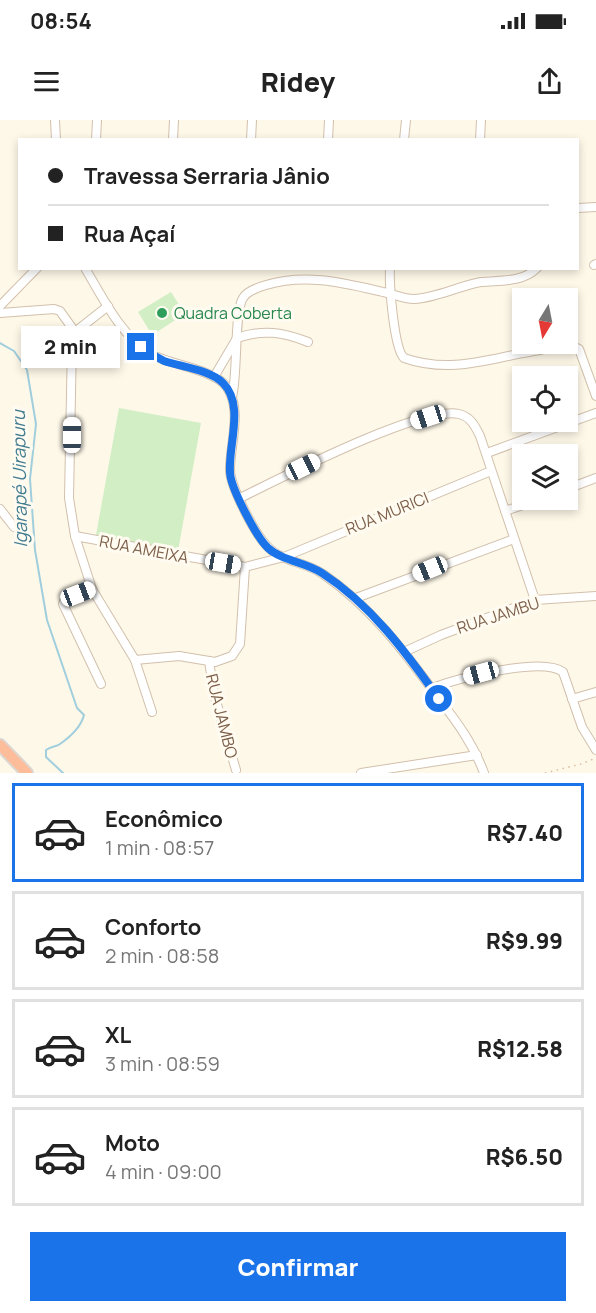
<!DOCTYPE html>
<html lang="pt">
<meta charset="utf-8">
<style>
:root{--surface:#fff;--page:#f6f6f6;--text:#222;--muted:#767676;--line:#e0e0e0;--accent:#1a73e8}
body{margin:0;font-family:Manrope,sans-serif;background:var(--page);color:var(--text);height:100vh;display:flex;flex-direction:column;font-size:22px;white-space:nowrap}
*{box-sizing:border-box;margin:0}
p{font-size:20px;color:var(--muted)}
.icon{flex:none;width:33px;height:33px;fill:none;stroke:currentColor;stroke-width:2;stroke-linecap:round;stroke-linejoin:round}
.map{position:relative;height:653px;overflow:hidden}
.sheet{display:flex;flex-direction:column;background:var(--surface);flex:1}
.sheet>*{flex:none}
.guide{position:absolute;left:18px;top:18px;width:561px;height:132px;border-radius:0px;box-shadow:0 3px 9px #0003;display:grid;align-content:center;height:132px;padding:0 30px;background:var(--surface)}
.needle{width:39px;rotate:190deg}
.fabs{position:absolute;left:512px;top:168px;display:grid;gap:12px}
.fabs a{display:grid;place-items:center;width:66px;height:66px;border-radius:0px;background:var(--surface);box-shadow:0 3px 9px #0003;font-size:30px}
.end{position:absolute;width:27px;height:27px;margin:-14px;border:8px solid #1a73e8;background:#fff;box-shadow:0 0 0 3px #fff}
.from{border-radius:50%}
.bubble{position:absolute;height:42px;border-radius:0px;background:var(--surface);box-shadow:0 3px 9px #0003;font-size:20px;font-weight:800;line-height:42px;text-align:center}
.car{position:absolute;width:18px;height:36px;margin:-18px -9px;border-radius:8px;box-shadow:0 0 4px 2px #0007;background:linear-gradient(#fff 24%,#345 0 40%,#fff 0 76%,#345 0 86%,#fff 0)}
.guide b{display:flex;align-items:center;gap:21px;height:57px;font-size:22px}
.guide b+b{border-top:2px solid var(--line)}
.guide i{width:15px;height:15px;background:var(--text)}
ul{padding:10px 0 0;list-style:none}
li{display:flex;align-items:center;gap:18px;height:99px;margin:0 12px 9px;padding:0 18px;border:3px solid var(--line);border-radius:0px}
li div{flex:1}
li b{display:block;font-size:22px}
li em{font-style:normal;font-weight:800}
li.on{border-color:var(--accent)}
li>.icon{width:54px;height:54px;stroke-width:1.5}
.action{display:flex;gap:12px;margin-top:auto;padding:12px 30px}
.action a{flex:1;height:69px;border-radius:0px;background:var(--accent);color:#fff;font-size:24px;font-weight:800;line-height:69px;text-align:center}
.status{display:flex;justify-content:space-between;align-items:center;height:42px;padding:0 30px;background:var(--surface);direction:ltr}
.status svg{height:16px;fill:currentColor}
header{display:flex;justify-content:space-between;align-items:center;height:78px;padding:0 30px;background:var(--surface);font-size:27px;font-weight:800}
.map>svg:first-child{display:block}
</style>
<div class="status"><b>08:54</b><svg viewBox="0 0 49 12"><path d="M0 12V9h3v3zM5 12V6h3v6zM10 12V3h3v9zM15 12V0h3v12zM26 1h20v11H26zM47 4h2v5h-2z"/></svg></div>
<header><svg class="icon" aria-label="menu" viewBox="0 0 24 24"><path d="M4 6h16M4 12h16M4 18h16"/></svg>Ridey<svg class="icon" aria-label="share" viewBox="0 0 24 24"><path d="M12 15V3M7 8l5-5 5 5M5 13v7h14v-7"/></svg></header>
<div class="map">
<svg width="596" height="653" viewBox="0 0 596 653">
<rect width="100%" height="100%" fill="#fef8e9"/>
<!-- green -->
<g fill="#d2eec5">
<polygon points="171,172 185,194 152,215 138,192"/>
<polygon points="119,288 201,303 178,431 96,415"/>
</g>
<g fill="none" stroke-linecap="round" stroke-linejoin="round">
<!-- stream -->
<path stroke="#a0cedd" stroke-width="2" d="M0,223L14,231L27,250L36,304L30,359L35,430L47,500L77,588L84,595C81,607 70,617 60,624C56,627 51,626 46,630V637L63,653"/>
<!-- minor casing -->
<g stroke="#d2c0ac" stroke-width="10">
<g id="minor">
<polyline points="55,0 56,20"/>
<polyline points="96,20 97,0"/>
<polyline points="173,20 174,0"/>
<polyline points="251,20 252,0"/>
<polyline points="328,20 329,0"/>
<polyline points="404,20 406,0"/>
<polyline points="480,20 481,0"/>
<polyline points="578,88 596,87"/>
<polyline points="594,145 596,144"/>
<path d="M85,148C103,178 121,216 151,234C170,245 213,249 226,266C243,289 230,323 230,350C230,366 255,414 267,426C281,442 307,442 323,454C370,486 404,531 437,576C456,601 473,623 484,653"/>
<path d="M390,148C389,164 394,229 404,238C453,255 492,237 540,230C551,228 562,225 573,226L579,229L596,276"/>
<polyline points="0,186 37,148"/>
<polyline points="108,186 75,212 72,221 69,378 75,416 92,469 135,540 152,592"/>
<polyline points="0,193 54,189 60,191 75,212"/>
<path d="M214,257L237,218C263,209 283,212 308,222"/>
<path d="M232,277C238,254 234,191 243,178C247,171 259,167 266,165C306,153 344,163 383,172C394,174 403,179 414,179C437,178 458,166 481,162C500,160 522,163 537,148"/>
<polyline points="487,333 596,293"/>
<polyline points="567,369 596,358"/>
<path d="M240,378C279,359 422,285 459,294C471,297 475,306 480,316L535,480"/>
<polyline points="0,389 14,407"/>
<polyline points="505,391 538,380"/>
<polyline points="75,416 245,447 284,437 491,351"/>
<polyline points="92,469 65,479 63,484 101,564"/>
<polyline points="356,478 514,419"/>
<polyline points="404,532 441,515 535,480 596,476"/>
<polyline points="135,540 179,536 215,542 232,536 240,524 245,447"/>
<polyline points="209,541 214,574 236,650"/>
<path d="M432,568C456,559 542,536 563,552L582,607L596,630"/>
<polyline points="572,579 596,572"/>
<polyline points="361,653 477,635"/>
</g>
</g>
<!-- highway casing -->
<g stroke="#ddd5d0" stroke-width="14">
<polyline id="highway" points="0,625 27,653"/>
</g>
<!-- path -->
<polyline stroke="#dcbca0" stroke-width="1.5" stroke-dasharray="1.5 4.5" stroke-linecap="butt" points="545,653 581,644 596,638"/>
<!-- minor -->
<use href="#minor" stroke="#fff" stroke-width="8"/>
<!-- highway -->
<use href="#highway" stroke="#fdbd9b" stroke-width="10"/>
</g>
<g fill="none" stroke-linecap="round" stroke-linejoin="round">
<!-- route -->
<path stroke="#1a73e8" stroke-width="8" d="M141,227C148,232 156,237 164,241C182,247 210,250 223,263C245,285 228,325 230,352C230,367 257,418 268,428C282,441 306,442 322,453C370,484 406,532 439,579"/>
</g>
<!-- markers -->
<circle fill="#2e9e5b" stroke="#fffbf1" stroke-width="2" cx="162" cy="193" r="6"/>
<g text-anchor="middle" stroke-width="6" stroke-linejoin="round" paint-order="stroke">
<!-- leisure labels -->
<g font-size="16" fill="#27864d" stroke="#fffbf1" text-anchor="start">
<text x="174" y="199">Quadra Coberta</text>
</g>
<!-- street labels -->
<g font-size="16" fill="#7c5f49" stroke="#fffbf1">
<text transform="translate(387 393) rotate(-22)" y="6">RUA MURICI</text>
<text transform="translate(144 429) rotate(11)" y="6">RUA AMEIXA</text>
<text transform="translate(498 495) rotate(-18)" y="6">RUA JAMBU</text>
<text transform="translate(222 596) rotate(76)" y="6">RUA JAMBO</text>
</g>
<!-- water labels -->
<g font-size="18" font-style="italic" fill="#417c90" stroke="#fffbf1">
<text transform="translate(20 359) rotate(-91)" y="6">Igarapé Uirapuru</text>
</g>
</g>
</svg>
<div class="fabs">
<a><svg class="needle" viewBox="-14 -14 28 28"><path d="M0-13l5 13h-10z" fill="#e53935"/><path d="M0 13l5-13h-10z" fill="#767676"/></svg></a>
<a><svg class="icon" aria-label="locate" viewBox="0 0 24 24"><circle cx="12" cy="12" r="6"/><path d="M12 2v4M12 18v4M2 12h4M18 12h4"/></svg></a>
<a><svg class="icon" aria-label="layers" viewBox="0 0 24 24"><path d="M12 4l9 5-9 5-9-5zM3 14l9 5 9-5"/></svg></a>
</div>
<i class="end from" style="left:439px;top:579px"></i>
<i class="end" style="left:141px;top:227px"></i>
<div class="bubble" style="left:21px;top:206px;width:99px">2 min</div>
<i class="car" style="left:428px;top:297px;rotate:252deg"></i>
<i class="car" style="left:72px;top:315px;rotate:0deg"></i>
<i class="car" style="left:303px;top:347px;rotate:64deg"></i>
<i class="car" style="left:223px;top:443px;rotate:100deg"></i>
<i class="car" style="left:430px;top:449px;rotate:248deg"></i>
<i class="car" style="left:78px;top:474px;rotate:69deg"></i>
<i class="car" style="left:481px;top:553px;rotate:255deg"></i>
<div class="guide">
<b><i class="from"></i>Travessa Serraria Jânio</b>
<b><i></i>Rua Açaí</b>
</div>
</div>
<section class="sheet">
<ul>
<li class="on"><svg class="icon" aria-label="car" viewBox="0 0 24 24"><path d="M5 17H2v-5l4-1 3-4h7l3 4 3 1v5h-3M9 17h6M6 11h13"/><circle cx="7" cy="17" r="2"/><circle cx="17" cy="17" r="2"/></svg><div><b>Econômico</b><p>1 min · 08:57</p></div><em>R$7.40</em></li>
<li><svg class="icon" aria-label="car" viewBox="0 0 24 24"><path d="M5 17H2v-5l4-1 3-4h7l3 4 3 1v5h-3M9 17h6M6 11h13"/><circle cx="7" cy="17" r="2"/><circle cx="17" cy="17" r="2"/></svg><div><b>Conforto</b><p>2 min · 08:58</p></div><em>R$9.99</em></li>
<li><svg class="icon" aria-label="car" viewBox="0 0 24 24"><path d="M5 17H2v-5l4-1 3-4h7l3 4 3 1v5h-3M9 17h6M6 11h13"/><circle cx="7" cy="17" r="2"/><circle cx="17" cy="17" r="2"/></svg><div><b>XL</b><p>3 min · 08:59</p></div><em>R$12.58</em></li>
<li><svg class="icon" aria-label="car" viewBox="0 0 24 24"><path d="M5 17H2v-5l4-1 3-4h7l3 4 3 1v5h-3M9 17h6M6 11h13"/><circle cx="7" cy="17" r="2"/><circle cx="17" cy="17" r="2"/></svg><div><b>Moto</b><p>4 min · 09:00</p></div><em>R$6.50</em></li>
</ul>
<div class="action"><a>Confirmar</a></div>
</section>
